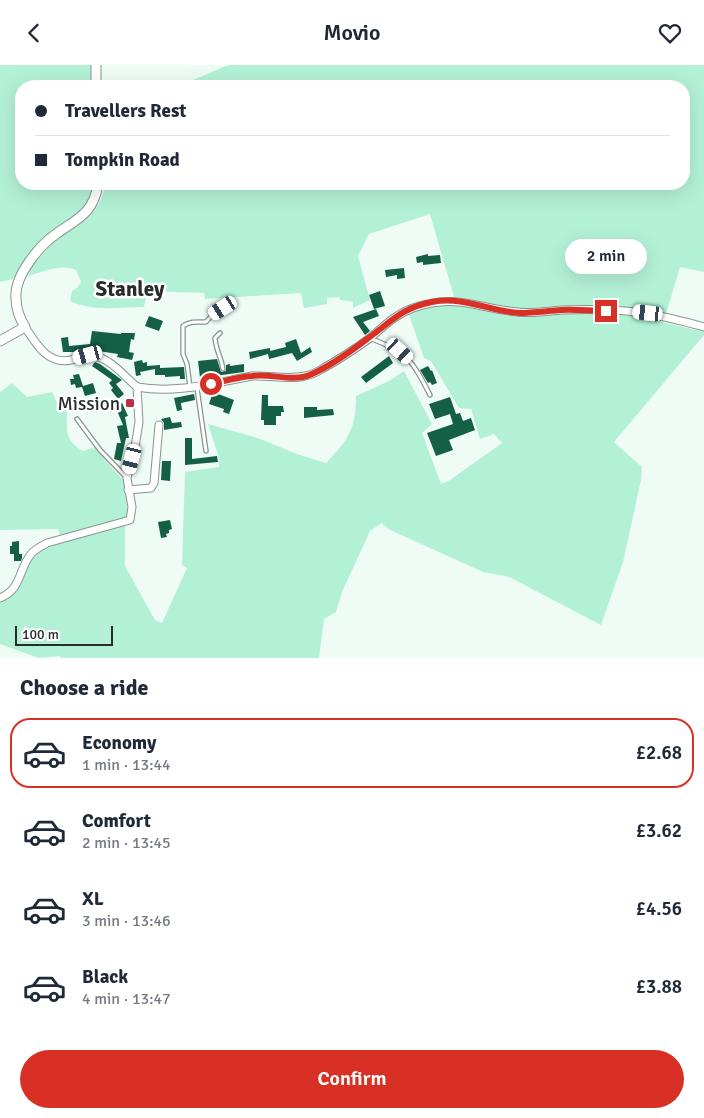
<!DOCTYPE html>
<meta charset="utf-8">
<style>
:root{--surface:#fff;--page:#f6f6f7;--text:#1f2937;--muted:#747a83;--line:#e0e1e3;--accent:#d93025}
body{margin:0;font-family:Signika,sans-serif;background:var(--page);color:var(--text);height:100vh;display:flex;flex-direction:column;font-size:19px;white-space:nowrap}
*{box-sizing:border-box;margin:0}
p{font-size:16px;color:var(--muted)}
.icon{flex:none;width:28px;height:28px;fill:none;stroke:currentColor;stroke-width:2;stroke-linecap:round;stroke-linejoin:round}
.map{position:relative;height:593px;overflow:hidden}
.side{display:flex;flex-direction:column;background:var(--surface);flex:1}
.side>*{flex:none}
.banner{position:absolute;left:15px;top:15px;width:675px;height:110px;border-radius:20px;box-shadow:0 5px 20px #0002;display:grid;align-content:center;height:110px;padding:0 20px;background:var(--surface)}
.scale{position:absolute;left:15px;bottom:12px;width:98px;box-sizing:border-box;padding-left:5px;border:2px solid #282d2b;border-top:0;font-size:14px;line-height:18px;white-space:nowrap;color:#282d2b;-webkit-text-stroke:4px #fff;paint-order:stroke}
.end{position:absolute;width:22px;height:22px;margin:-11px;border:6px solid #d93025;background:#fff;box-shadow:0 0 0 2px #fff}
.from{border-radius:50%}
.bubble{position:absolute;height:35px;border-radius:18px;background:var(--surface);box-shadow:0 5px 20px #0002;font-size:16px;font-weight:600;line-height:35px;text-align:center}
.car{position:absolute;width:15px;height:30px;margin:-15px -8px;border-radius:6px;box-shadow:0 0 4px 1px #0007;background:linear-gradient(#fff 24%,#345 0 40%,#fff 0 76%,#345 0 86%,#fff 0)}
.banner b{display:flex;align-items:center;gap:18px;height:48px;font-size:19px}
.banner b+b{border-top:1px solid var(--line)}
.banner i{width:12px;height:12px;background:var(--text)}
ul{padding:0;list-style:none}
li{display:flex;align-items:center;gap:15px;height:70px;margin:0 10px 8px;padding:0 10px;border:2px solid transparent;border-radius:20px}
li div{flex:1}
li b{display:block;font-size:19px}
li em{font-style:normal;font-weight:600}
li.active{border-color:var(--accent)}
li>.icon{width:45px;height:45px;stroke-width:1.5}
h2{padding:0 20px;font-size:22px;line-height:60px}
.cta{display:flex;gap:10px;margin-top:auto;padding:10px 20px}
.cta a{flex:1;height:58px;border-radius:30px;background:var(--accent);color:#fff;font-size:20px;font-weight:600;line-height:58px;text-align:center}
header{display:flex;justify-content:space-between;align-items:center;height:65px;padding:0 20px;background:var(--surface);font-size:22px;font-weight:600}
.map>svg:first-child{display:block}
</style>
<header><svg class="icon" aria-label="back" viewBox="0 0 24 24"><path d="M15 5l-7 7 7 7"/></svg>Movio<svg class="icon" aria-label="heart" viewBox="0 0 24 24"><path d="M12 20l-8-8c-3-5 5-10 8-4 3-6 11-1 8 4z"/></svg></header>
<div class="map">
<svg width="704" height="593" viewBox="0 0 704 593">
<rect width="100%" height="100%" fill="#eefcf5"/>
<!-- green -->
<g fill="#b3f1d6">
<polygon points="0,0 94,0 93,21 21,21 21,119 95,119 90,137 73,155 38,181 20,202 13,214 0,217"/>
<path d="M228,0H704V207L680,202L666,249L605,241H559C523,251 489,237 454,232L430,149L369,169L358,191L370,235L353,243V237L340,235L339,232L327,233V239L304,243L301,228L205,234L204,228L147,226L144,242C121,242 92,247 70,236L72,226L78,222L81,217L76,205C61,198 43,207 28,211L32,201L60,170L75,162L91,149L101,135L106,119H684V21H179Z"/>
<path d="M448,238L554,249H615L641,252L704,267V270L614,377L642,402L641,415L623,497L601,560L509,512L483,507L388,464L382,458L370,466L342,527L336,547L324,554L319,593H61L60,591L39,593L0,579V535L5,534L33,490L51,479L120,459L125,461V501L155,555L162,558L187,503L182,500L185,407L219,402V393L208,359L258,373L297,389L326,398C348,375 356,364 356,331L389,316L404,306L432,359L422,368L441,419L450,415L502,378L494,369L480,374L471,344L459,343L431,296L424,293L408,247L429,240Z"/>
<path d="M12,318L27,332L52,327L60,344L67,345C67,364 64,376 83,386L95,382C104,393 113,406 124,415C126,427 133,443 125,453L60,470L58,464L0,465V327Z"/>
</g>
<!-- building -->
<g fill="#165f47">
<polygon points="428,189 428,191 440,190 441,198 423,200 423,197 417,198 416,192"/>
<polygon points="404,203 405,213 397,214 397,210 386,212 385,205"/>
<polygon points="380,226 385,241 374,244 369,230"/>
<polygon points="376,244 379,251 363,257 370,266 365,270 353,252"/>
<polygon points="149,251 163,256 159,266 145,261"/>
<polygon points="92,266 121,269 121,268 135,268 134,275 131,274 129,287 134,288 132,295 117,292 118,289 92,285 77,284 77,287 63,287 61,273 68,272 69,281 90,279"/>
<polygon points="296,274 301,288 310,282 312,287 297,296 292,288 269,294 268,289 250,294 249,287 270,283 270,286 286,282 285,278"/>
<polygon points="389,291 393,298 366,318 361,312"/>
<polygon points="217,294 221,307 226,306 226,300 230,299 230,301 244,299 244,307 200,313 198,296"/>
<polygon points="142,295 143,298 147,297 147,301 160,300 160,303 184,302 185,314 180,314 180,311 165,312 165,310 155,310 155,304 140,307 141,310 136,311 134,297"/>
<polygon points="95,297 100,299 122,315 116,319 124,329 118,334 111,325 113,323 109,318 112,315 92,301"/>
<polygon points="428,301 431,306 432,305 437,318 432,320 430,317 428,318 420,305"/>
<polygon points="79,309 83,321 93,318 96,328 85,331 82,322 76,323 75,319 71,320 70,314 74,314 73,310"/>
<polygon points="213,327 234,335 229,349 223,347 224,344 209,339"/>
<polygon points="194,329 195,335 181,338 182,345 177,346 174,333"/>
<polygon points="262,330 268,330 268,341 283,341 284,347 281,347 281,351 276,351 276,360 264,360 264,355 261,355"/>
<polygon points="450,332 456,349 460,348 463,356 471,353 475,365 449,375 453,385 436,391 427,368 453,359 450,349 435,354 429,339"/>
<polygon points="122,338 128,351 125,352 129,373 126,373 121,396 114,394 117,378 121,378 117,361 123,360 115,341"/>
<polygon points="304,342 317,342 317,345 333,344 334,350 304,353"/>
<polygon points="170,352 172,358 181,357 182,362 164,365 164,358 161,354"/>
<polygon points="185,373 192,373 192,394 217,391 218,397 185,400"/>
<polygon points="162,396 171,396 170,416 161,415"/>
<polygon points="170,455 172,464 169,465 169,468 166,469 167,472 161,473 158,457"/>
<polygon points="19,476 19,489 22,489 22,493 21,496 14,496 14,489 10,489 10,481 12,481 12,477"/>
</g>
<g fill="none" stroke-linecap="round" stroke-linejoin="round">
<!-- service casing -->
<g stroke="#88958f" stroke-width="5.5">
<g id="service">
<polyline points="97,19 125,18"/>
<path d="M220,268L215,273C216,286 221,291 223,304"/>
<path d="M369,273C408,287 412,295 430,330"/>
<path d="M190,322L187,299L183,289V261C190,256 198,257 206,257L214,248L231,237"/>
<polyline points="197,323 206,386"/>
<polyline points="77,354 100,385 127,413"/>
</g>
</g>
<!-- minor casing -->
<g stroke="#88958f" stroke-width="9">
<g id="minor">
<path d="M25,262C36,279 48,300 71,295C79,293 86,289 94,291C110,293 125,312 137,322"/>
<path d="M137,322C176,329 214,318 252,311C270,310 288,315 305,311C311,310 317,307 322,304C338,295 355,284 370,273C384,261 396,249 413,243C456,228 476,243 517,247C532,249 547,246 562,245C590,244 621,244 649,249C668,252 686,257 704,262"/>
<polyline points="128,425 151,423 154,418 159,360"/>
<path d="M0,533C22,524 18,505 31,489C35,484 42,481 47,478L130,455L132,442L127,413L135,382L139,357L137,322"/>
</g>
</g>
<!-- tertiary casing -->
<g stroke="#88958f" stroke-width="11">
<g id="tertiary">
<polyline points="96,0 96,21"/>
<path d="M0,276L25,262C20,254 16,243 16,233C14,211 39,181 56,169C77,154 94,148 98,119"/>
</g>
</g>
<!-- service -->
<use href="#service" stroke="#fff" stroke-width="3"/>
<!-- minor -->
<use href="#minor" stroke="#fff" stroke-width="7"/>
<!-- tertiary -->
<use href="#tertiary" stroke="#fff" stroke-width="9"/>
</g>
<g fill="none" stroke-linecap="round" stroke-linejoin="round">
<!-- route -->
<path stroke="#d93025" stroke-width="6" d="M211,319C225,316 238,312 252,311C272,308 293,318 312,309C332,300 350,287 367,274C391,257 401,243 432,237C464,231 489,246 519,248C533,248 547,246 561,245C576,244 591,246 606,246"/>
</g>
<!-- markers -->
<rect fill="#bf2e48" stroke="#fff" stroke-width="2" x="125" y="333" width="10" height="10" rx="2.5"/>
<g text-anchor="middle" stroke-width="5" stroke-linejoin="round" paint-order="stroke">
<!-- poi labels -->
<g font-size="19" fill="#282d2b" stroke="#fff" text-anchor="end">
<text x="120" y="345">Mission</text>
</g>
<!-- quarter labels -->
<g font-size="21" font-weight="bold" fill="#282d2b" stroke="#fff">
<text x="130" y="231">Stanley</text>
</g>
</g>
</svg>
<div class="scale">100 m</div>
<i class="end from" style="left:211px;top:319px"></i>
<i class="end" style="left:606px;top:246px"></i>
<div class="bubble" style="left:565px;top:174px;width:82px">2 min</div>
<i class="car" style="left:223px;top:243px;rotate:237deg"></i>
<i class="car" style="left:648px;top:248px;rotate:276deg"></i>
<i class="car" style="left:400px;top:286px;rotate:132deg"></i>
<i class="car" style="left:88px;top:290px;rotate:255deg"></i>
<i class="car" style="left:132px;top:394px;rotate:194deg"></i>
<div class="banner">
<b><i class="from"></i>Travellers Rest</b>
<b><i></i>Tompkin Road</b>
</div>
</div>
<section class="side">
<h2>Choose a ride</h2>
<ul>
<li class="active"><svg class="icon" aria-label="car" viewBox="0 0 24 24"><path d="M5 17H2v-5l4-1 3-4h7l3 4 3 1v5h-3M9 17h6M6 11h13"/><circle cx="7" cy="17" r="2"/><circle cx="17" cy="17" r="2"/></svg><div><b>Economy</b><p>1 min · 13:44</p></div><em>£2.68</em></li>
<li><svg class="icon" aria-label="car" viewBox="0 0 24 24"><path d="M5 17H2v-5l4-1 3-4h7l3 4 3 1v5h-3M9 17h6M6 11h13"/><circle cx="7" cy="17" r="2"/><circle cx="17" cy="17" r="2"/></svg><div><b>Comfort</b><p>2 min · 13:45</p></div><em>£3.62</em></li>
<li><svg class="icon" aria-label="car" viewBox="0 0 24 24"><path d="M5 17H2v-5l4-1 3-4h7l3 4 3 1v5h-3M9 17h6M6 11h13"/><circle cx="7" cy="17" r="2"/><circle cx="17" cy="17" r="2"/></svg><div><b>XL</b><p>3 min · 13:46</p></div><em>£4.56</em></li>
<li><svg class="icon" aria-label="car" viewBox="0 0 24 24"><path d="M5 17H2v-5l4-1 3-4h7l3 4 3 1v5h-3M9 17h6M6 11h13"/><circle cx="7" cy="17" r="2"/><circle cx="17" cy="17" r="2"/></svg><div><b>Black</b><p>4 min · 13:47</p></div><em>£3.88</em></li>
</ul>
<div class="cta"><a>Confirm</a></div>
</section>
